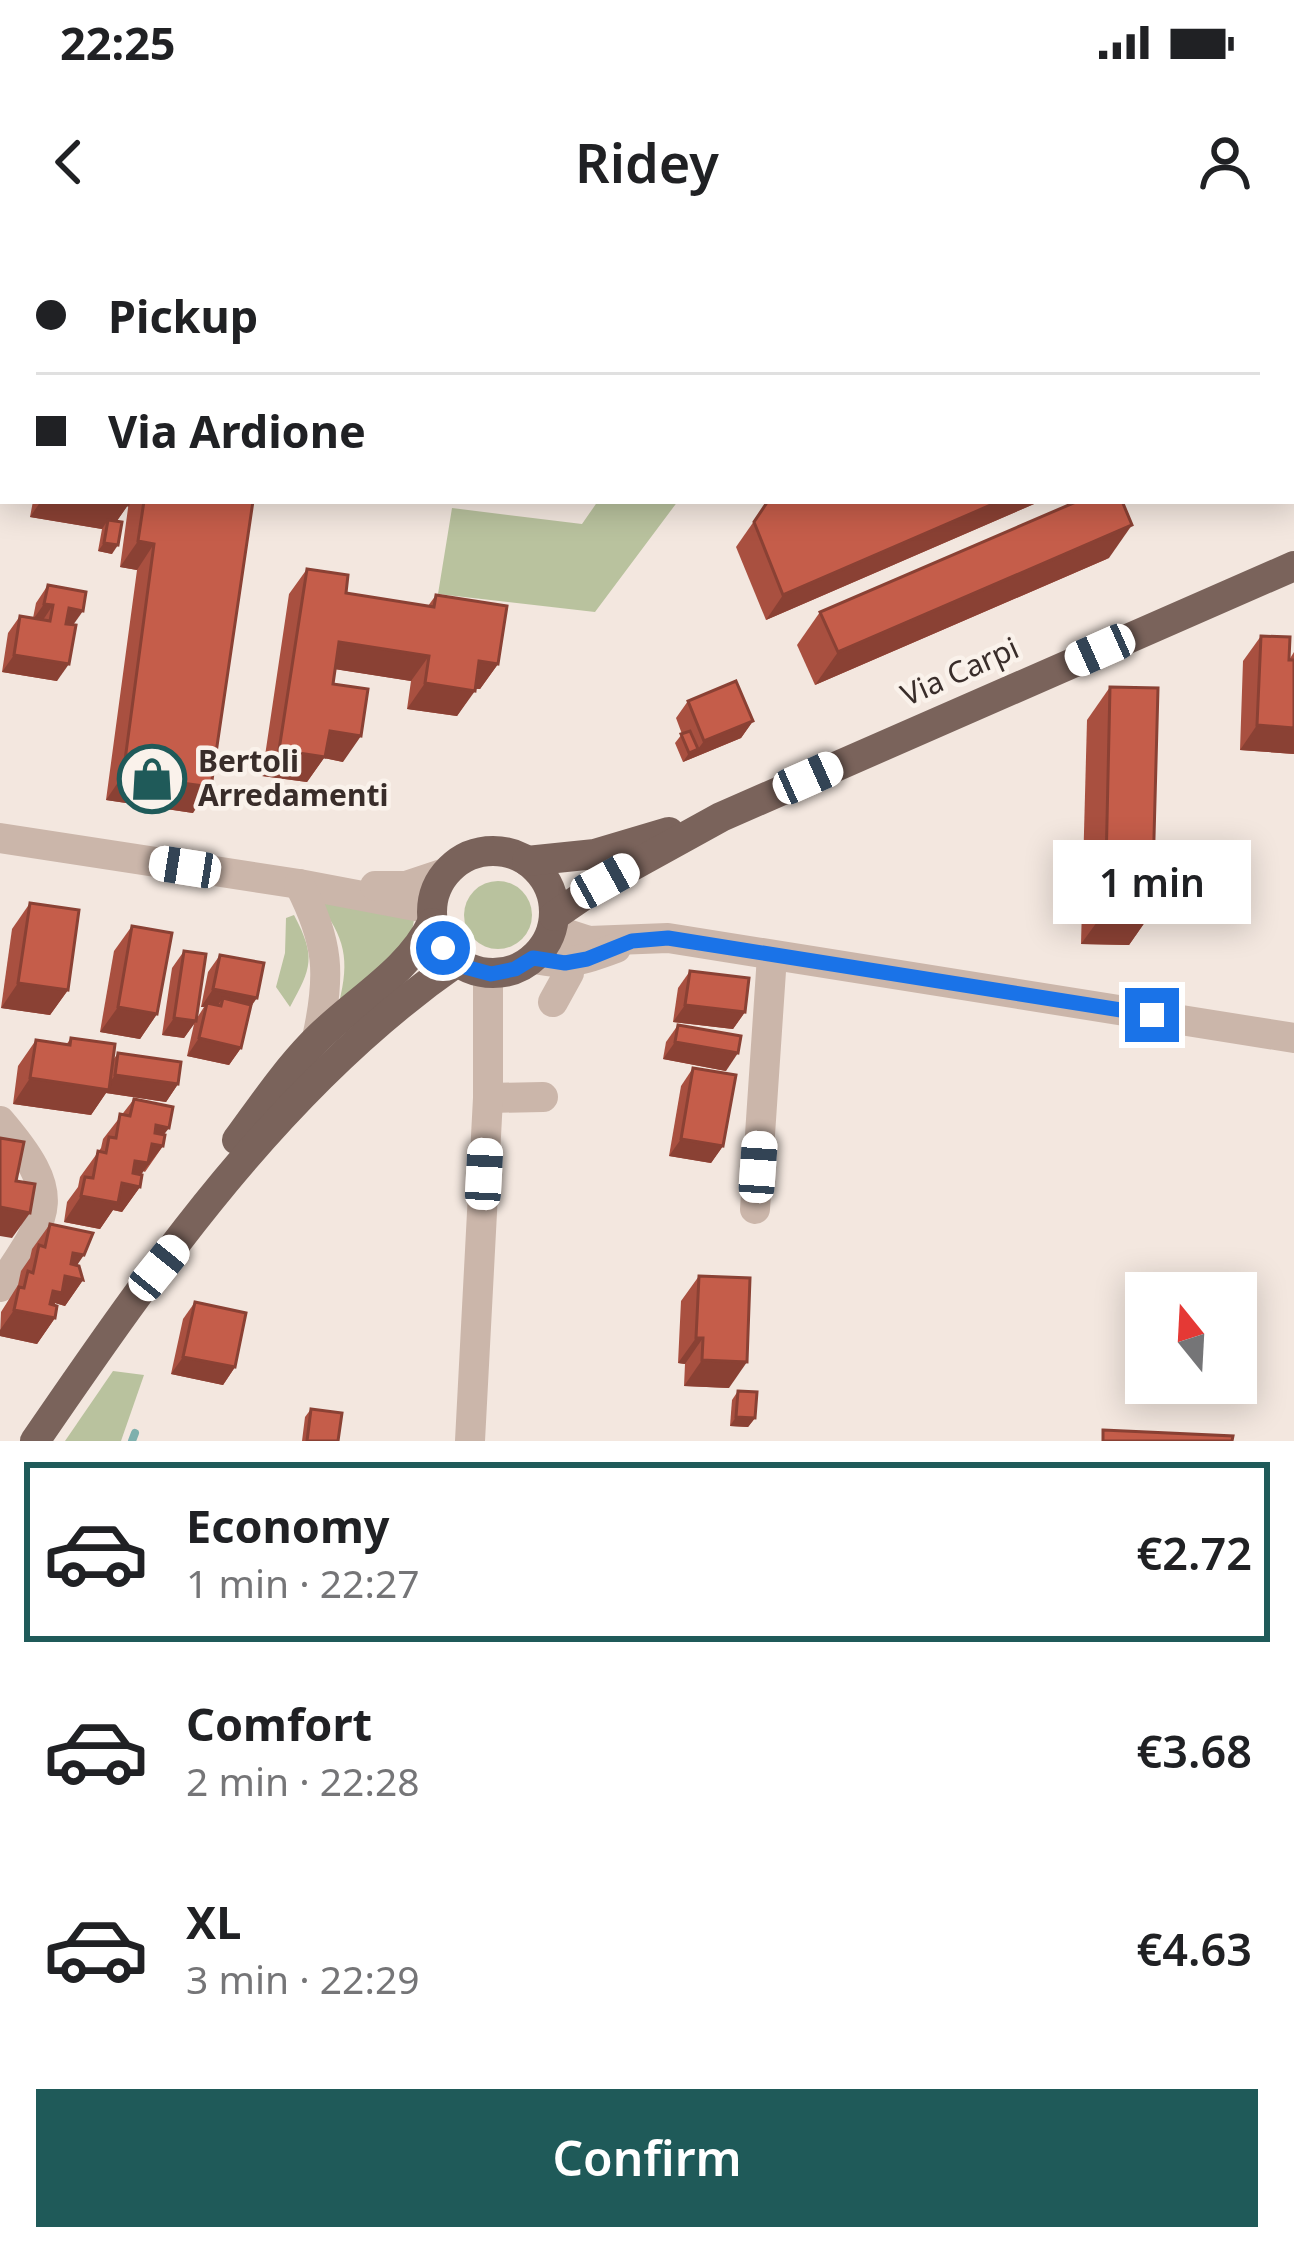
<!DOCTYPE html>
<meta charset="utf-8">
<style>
:root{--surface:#fff;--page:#f6f6f6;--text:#202124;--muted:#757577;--line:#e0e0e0;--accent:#1f5a59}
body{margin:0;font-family:"Noto Sans",sans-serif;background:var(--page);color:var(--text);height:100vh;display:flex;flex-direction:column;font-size:45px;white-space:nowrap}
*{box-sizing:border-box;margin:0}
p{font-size:39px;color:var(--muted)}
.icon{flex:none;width:66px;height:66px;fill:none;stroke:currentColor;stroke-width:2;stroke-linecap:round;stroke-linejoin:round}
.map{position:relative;height:1201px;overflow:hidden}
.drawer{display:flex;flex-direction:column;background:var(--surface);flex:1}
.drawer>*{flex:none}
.top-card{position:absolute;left:0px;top:0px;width:1296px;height:264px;box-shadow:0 6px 30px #0003;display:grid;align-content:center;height:264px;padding:0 36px;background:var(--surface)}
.needle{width:78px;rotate:342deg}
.controls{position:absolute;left:1125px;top:1032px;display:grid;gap:24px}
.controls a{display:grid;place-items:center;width:132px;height:132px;border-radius:0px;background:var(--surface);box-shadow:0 6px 30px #0003;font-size:60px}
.end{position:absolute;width:54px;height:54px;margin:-27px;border:15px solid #1a73e8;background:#fff;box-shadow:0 0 0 6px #fff}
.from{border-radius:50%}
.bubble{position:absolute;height:84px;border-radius:0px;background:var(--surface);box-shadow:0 6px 30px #0003;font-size:39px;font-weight:600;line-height:84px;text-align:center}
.car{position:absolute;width:36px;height:72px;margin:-36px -18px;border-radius:15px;box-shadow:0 0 9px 3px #0007;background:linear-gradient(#fff 24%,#345 0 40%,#fff 0 76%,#345 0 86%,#fff 0)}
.top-card b{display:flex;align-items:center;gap:42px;height:114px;font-size:45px}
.top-card b+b{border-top:3px solid var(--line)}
.top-card i{width:30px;height:30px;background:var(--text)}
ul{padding:21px 0 0;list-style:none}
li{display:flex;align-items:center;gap:36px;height:180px;margin:0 24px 18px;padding:0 12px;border:6px solid transparent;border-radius:0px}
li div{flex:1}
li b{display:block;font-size:45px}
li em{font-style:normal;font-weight:600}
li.on{border-color:var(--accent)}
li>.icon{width:108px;height:108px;stroke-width:1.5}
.cta{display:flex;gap:24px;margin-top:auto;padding:24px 36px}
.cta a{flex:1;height:138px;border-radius:0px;background:var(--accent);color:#fff;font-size:48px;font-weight:600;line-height:138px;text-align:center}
.status{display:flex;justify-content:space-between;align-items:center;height:84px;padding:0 60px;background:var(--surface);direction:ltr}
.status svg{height:33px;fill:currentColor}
header{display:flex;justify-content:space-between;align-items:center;height:156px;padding:0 36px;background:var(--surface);font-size:54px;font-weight:600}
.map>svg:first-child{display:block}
</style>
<div class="status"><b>22:25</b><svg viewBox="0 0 49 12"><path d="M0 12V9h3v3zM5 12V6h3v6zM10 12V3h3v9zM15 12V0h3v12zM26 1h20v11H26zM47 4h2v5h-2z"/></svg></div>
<header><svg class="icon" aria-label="back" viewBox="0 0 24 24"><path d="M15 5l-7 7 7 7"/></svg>Ridey<svg class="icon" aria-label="person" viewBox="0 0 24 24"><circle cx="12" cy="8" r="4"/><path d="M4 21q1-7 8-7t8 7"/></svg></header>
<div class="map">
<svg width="1294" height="1201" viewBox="0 0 1294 1201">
<rect width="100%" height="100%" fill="#f3e7df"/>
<!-- green -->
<g fill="#b9c29e">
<polygon points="598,261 678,261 595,372 438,354 452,268 582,284"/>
<circle cx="498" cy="675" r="34"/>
<path d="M318,662L414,680C411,712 363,741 339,763C350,719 345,698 318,662Z"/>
<path d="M294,675C316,717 312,727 290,767L276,747L285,713L286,678Z"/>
<polygon points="113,1131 144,1135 121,1201 65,1201"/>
</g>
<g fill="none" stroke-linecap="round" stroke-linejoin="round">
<!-- stream -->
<polyline stroke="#7eb0ad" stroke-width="8" points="132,1201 135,1193"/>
<!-- minor -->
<g stroke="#cbb6aa" stroke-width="30">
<polyline points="47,3 48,0"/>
<polyline points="242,3 243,0"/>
<polyline points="392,3 392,0"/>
<polyline points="617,3 618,0"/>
<polyline points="0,598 299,644 431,669"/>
<path d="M299,644C329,702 331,735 317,798"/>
<polyline points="375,646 406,646 445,633"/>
<polyline points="552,689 589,701 668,698 1294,798"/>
<path d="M533,718C564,727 587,719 616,708"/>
<polyline points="553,762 569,733 565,723"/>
<polyline points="488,858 543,857"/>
<path d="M0,881C64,956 50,973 0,1047"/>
<polyline points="755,969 772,716"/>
<polyline points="470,1201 488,858 488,733"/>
</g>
<!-- major -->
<g stroke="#7a635b" stroke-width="30">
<circle cx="493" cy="672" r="61"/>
<polyline points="527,621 595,614 669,592"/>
<polyline points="554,676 605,641 721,577 1294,326"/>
<path d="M237,900C262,866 284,833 313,803C351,763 408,733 432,683"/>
<path d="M35,1201C155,1026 281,844 457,722"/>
</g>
</g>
<!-- wall -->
<g fill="#a95040">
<polygon points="1294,0 1294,141 1293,139"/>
<polygon points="33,261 129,261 128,265 116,282 112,314 98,311 102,289 30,277"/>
<polygon points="129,261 253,261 193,573 106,560 137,330 120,327"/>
<polygon points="768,261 1041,261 766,380 736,307"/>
<polygon points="1109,318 815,445 797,405 820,372"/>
<polygon points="307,329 346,353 428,366 436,355 498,424 480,449 475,449 457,476 407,469 411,441 335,429 333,444 343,522 324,518 307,542 262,536 289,354"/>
<polygon points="48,345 73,385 57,441 2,432 8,393 20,376 33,378 36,363"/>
<polygon points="1261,396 1289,420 1294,412 1294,514 1240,510 1243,421"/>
<polygon points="1110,447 1152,672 1129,705 1081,704 1087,480"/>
<polygon points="688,461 753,481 741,498 683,522 675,503 682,494 676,478"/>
<polygon points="30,663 68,750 50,775 1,768 12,689"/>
<polygon points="132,686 157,774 140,799 100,792 114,711"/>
<polygon points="184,711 197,778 204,767 201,767 208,732 220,715 250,769 241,808 229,825 187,816 194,784 184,798 162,795 172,728"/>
<polygon points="690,731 745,772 733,789 673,782 678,748"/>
<polygon points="678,785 726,831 663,819 666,802"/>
<polygon points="71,798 113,820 118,813 178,844 166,862 106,853 91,875 13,864 18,826 36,800 66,805"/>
<polygon points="693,828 723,906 711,923 669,916 681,846"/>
<polygon points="134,859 164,894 163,906 145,932 143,931 140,935 140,947 122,972 113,970 100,989 64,982 67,962 78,947 80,937 101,908 103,899"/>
<polygon points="50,984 77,1026 83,1040 65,1066 55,1063 55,1078 37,1104 0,1096 1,1072 18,1045 21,1031 30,1018 32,1009"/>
<polygon points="699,1036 729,1148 684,1146 685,1124 678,1123 681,1061"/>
<polygon points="195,1062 235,1127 223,1145 171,1134 183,1079"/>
<polygon points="738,1151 755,1178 748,1187 730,1186 732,1160"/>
<polygon points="311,1169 338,1201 302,1201 305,1177"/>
</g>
<!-- shaded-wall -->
<g fill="#8a4134">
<polygon points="82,0 111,0 128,3 80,3"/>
<polygon points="541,0 586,0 584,3 539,3"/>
<polygon points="41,261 103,261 128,265 110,291 108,280 102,289 30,277"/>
<polygon points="1000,261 1041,261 766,380 783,355"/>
<polygon points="1132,285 1109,318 815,445 838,412"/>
<polygon points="138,301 154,304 137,330 120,327"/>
<polygon points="104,303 118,305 112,314 98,311"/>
<polygon points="44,364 53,365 41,383 32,381"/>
<polygon points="69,368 83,371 71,388 57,385"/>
<polygon points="339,402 429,416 411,441 321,427"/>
<polygon points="14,415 69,424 57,441 2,432"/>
<polygon points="479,421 498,424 480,449 461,447"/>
<polygon points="425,443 475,451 457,476 407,469"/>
<polygon points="753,481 741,498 683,522 689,513 698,509 704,501"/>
<polygon points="1257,485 1294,488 1294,514 1240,510"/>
<polygon points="330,491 361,496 343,522 324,518 307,542 262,536 279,510"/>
<polygon points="123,535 211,547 193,573 106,560"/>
<polygon points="1105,671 1152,672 1129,705 1081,704"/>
<polygon points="18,743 68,750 50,775 1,768"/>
<polygon points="213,749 257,758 245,775 221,766 223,758 215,769 207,763 204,767 201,767"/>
<polygon points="685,765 745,772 733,789 673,782"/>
<polygon points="118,767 157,774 140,799 100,792"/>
<polygon points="174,778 196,781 184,798 162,795"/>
<polygon points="199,798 241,808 229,825 187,816"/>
<polygon points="675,802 738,813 726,831 663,819"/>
<polygon points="115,835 178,844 166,862 106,853 91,875 13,864 30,838 105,849"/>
<polygon points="156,885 169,888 156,905 163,906 133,945 140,947 122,972 113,970 100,989 64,982 81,956 135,921"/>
<polygon points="681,899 723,906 711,923 669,916"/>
<polygon points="0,967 30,973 12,998 0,996"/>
<polygon points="73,1013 84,1015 69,1037 83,1040 65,1066 55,1063 46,1076 55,1078 37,1104 0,1096 0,1090 14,1070"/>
<polygon points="696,1098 703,1098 685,1124 678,1123"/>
<polygon points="183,1117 235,1127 223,1145 171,1134"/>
<polygon points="702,1120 747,1122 729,1148 684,1146"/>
<polygon points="736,1177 755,1178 748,1187 730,1186"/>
</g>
<!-- building -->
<g fill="#c55d4a" stroke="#8a4134" stroke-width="3">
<polygon points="111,0 135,0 134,3"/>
<polygon points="452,0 479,0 491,2 451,3"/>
<polygon points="966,0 1294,0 1294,76 1293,3 958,3"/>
<polygon points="0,19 3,19 3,59 0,58"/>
<polygon points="103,261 129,261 128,265"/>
<polygon points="144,261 253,261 211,547 123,535 154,304 138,301"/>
<polygon points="768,261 1000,261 783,355 754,282"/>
<polygon points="1078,261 1122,261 1132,285 838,412 820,372"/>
<polygon points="108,280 122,282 118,305 104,303"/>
<polygon points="307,329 348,335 346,353 434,367 436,355 507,366 498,424 479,421 475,451 425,443 429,416 339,402 333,444 368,449 361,496 330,491 325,517 279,510"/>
<polygon points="48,345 86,352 83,371 69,368 66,384 76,385 69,424 14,415 20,376 50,381 53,365 44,364"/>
<polygon points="1261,396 1290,397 1289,420 1294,420 1294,488 1257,485"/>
<polygon points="736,441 753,481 704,501 688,461"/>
<polygon points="1110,447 1158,448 1152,672 1105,671"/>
<polygon points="690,491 698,509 689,513 681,494"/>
<polygon points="30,663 79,670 68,750 18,743"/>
<polygon points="132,686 172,693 157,774 118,767"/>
<polygon points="184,711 206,714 196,781 174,778"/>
<polygon points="220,715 264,723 257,758 213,749"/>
<polygon points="690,731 749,738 745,772 685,765"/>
<polygon points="223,758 251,765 241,808 199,798 207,763 221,766"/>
<polygon points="678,785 741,796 738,813 675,802"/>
<polygon points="71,798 115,804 109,850 30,838 36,800 70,805"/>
<polygon points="118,813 181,822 178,844 115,835"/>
<polygon points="693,828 736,835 723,906 681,899"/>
<polygon points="134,859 173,867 169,888 156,885 155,893 165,895 163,906 152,904 148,923 135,921 133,933 142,935 140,947 122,943 118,963 81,956 85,937 93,938 98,911 106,913 109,897 116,898 120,874 130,876"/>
<polygon points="0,898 24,902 16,941 35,944 30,973 0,967"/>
<polygon points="50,984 93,993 84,1015 73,1013 71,1024 79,1026 83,1040 65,1036 62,1053 53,1051 50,1064 57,1066 55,1078 14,1070 19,1047 24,1048 28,1031 33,1033 39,1005 45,1007"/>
<polygon points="699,1036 750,1038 747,1122 702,1120 703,1098 696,1098"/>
<polygon points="195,1062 246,1073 235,1127 183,1117"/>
<polygon points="738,1151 757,1152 755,1178 736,1177"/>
<polygon points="311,1169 342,1173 338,1201 307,1201"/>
<polygon points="1103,1190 1233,1196 1232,1201 1103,1201"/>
</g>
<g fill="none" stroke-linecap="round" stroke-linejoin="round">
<!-- route -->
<polyline stroke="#1a73e8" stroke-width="15" points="443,708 465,727 491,734 515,729 533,718 565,723 587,719 632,701 668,698 1152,775"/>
</g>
<!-- icons -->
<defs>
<g id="shop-ring" transform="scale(3.45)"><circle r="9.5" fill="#faf2eb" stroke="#1f5a59" stroke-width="1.5"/><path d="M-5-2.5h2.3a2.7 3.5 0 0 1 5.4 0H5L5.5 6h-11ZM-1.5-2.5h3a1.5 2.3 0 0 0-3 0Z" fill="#1f5a59"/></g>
</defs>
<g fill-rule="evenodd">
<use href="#shop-ring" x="152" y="539"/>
</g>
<g text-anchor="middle" stroke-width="9" stroke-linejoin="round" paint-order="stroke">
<!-- street labels -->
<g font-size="30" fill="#392d2a" stroke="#faf2eb">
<text transform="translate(960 432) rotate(-24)" y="10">Via Carpi</text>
</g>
<!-- poi labels -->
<g font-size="30" font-weight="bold" fill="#392d2a" stroke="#faf2eb" text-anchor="start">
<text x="198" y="532">Bertoli<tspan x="198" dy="34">Arredamenti</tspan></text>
</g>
</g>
</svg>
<div class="controls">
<a><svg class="needle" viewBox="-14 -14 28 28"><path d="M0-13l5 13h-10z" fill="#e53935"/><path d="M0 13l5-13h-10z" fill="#757577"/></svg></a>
</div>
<i class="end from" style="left:443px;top:708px"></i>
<i class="end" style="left:1152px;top:775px"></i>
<div class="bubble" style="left:1053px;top:600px;width:198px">1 min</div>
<i class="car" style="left:1100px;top:410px;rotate:246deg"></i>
<i class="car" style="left:808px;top:538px;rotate:66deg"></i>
<i class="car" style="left:185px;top:627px;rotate:279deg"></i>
<i class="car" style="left:605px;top:641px;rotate:61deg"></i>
<i class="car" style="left:758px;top:927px;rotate:4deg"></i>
<i class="car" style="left:484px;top:934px;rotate:3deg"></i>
<i class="car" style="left:159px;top:1028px;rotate:39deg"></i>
<div class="top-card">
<b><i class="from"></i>Pickup</b>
<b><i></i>Via Ardione</b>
</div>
</div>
<section class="drawer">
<ul>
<li class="on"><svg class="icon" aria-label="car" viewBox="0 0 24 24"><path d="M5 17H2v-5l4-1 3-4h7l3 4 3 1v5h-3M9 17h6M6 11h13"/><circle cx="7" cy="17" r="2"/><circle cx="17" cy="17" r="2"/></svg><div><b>Economy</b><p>1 min · 22:27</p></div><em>€2.72</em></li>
<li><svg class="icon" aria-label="car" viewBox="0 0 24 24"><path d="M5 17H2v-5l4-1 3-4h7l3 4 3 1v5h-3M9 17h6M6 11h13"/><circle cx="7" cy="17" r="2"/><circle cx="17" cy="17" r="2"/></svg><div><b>Comfort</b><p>2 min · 22:28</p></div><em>€3.68</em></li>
<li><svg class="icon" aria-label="car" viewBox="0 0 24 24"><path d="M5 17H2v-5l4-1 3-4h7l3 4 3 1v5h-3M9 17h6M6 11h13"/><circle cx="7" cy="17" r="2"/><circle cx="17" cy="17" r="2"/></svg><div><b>XL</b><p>3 min · 22:29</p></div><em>€4.63</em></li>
</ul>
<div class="cta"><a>Confirm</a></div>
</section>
